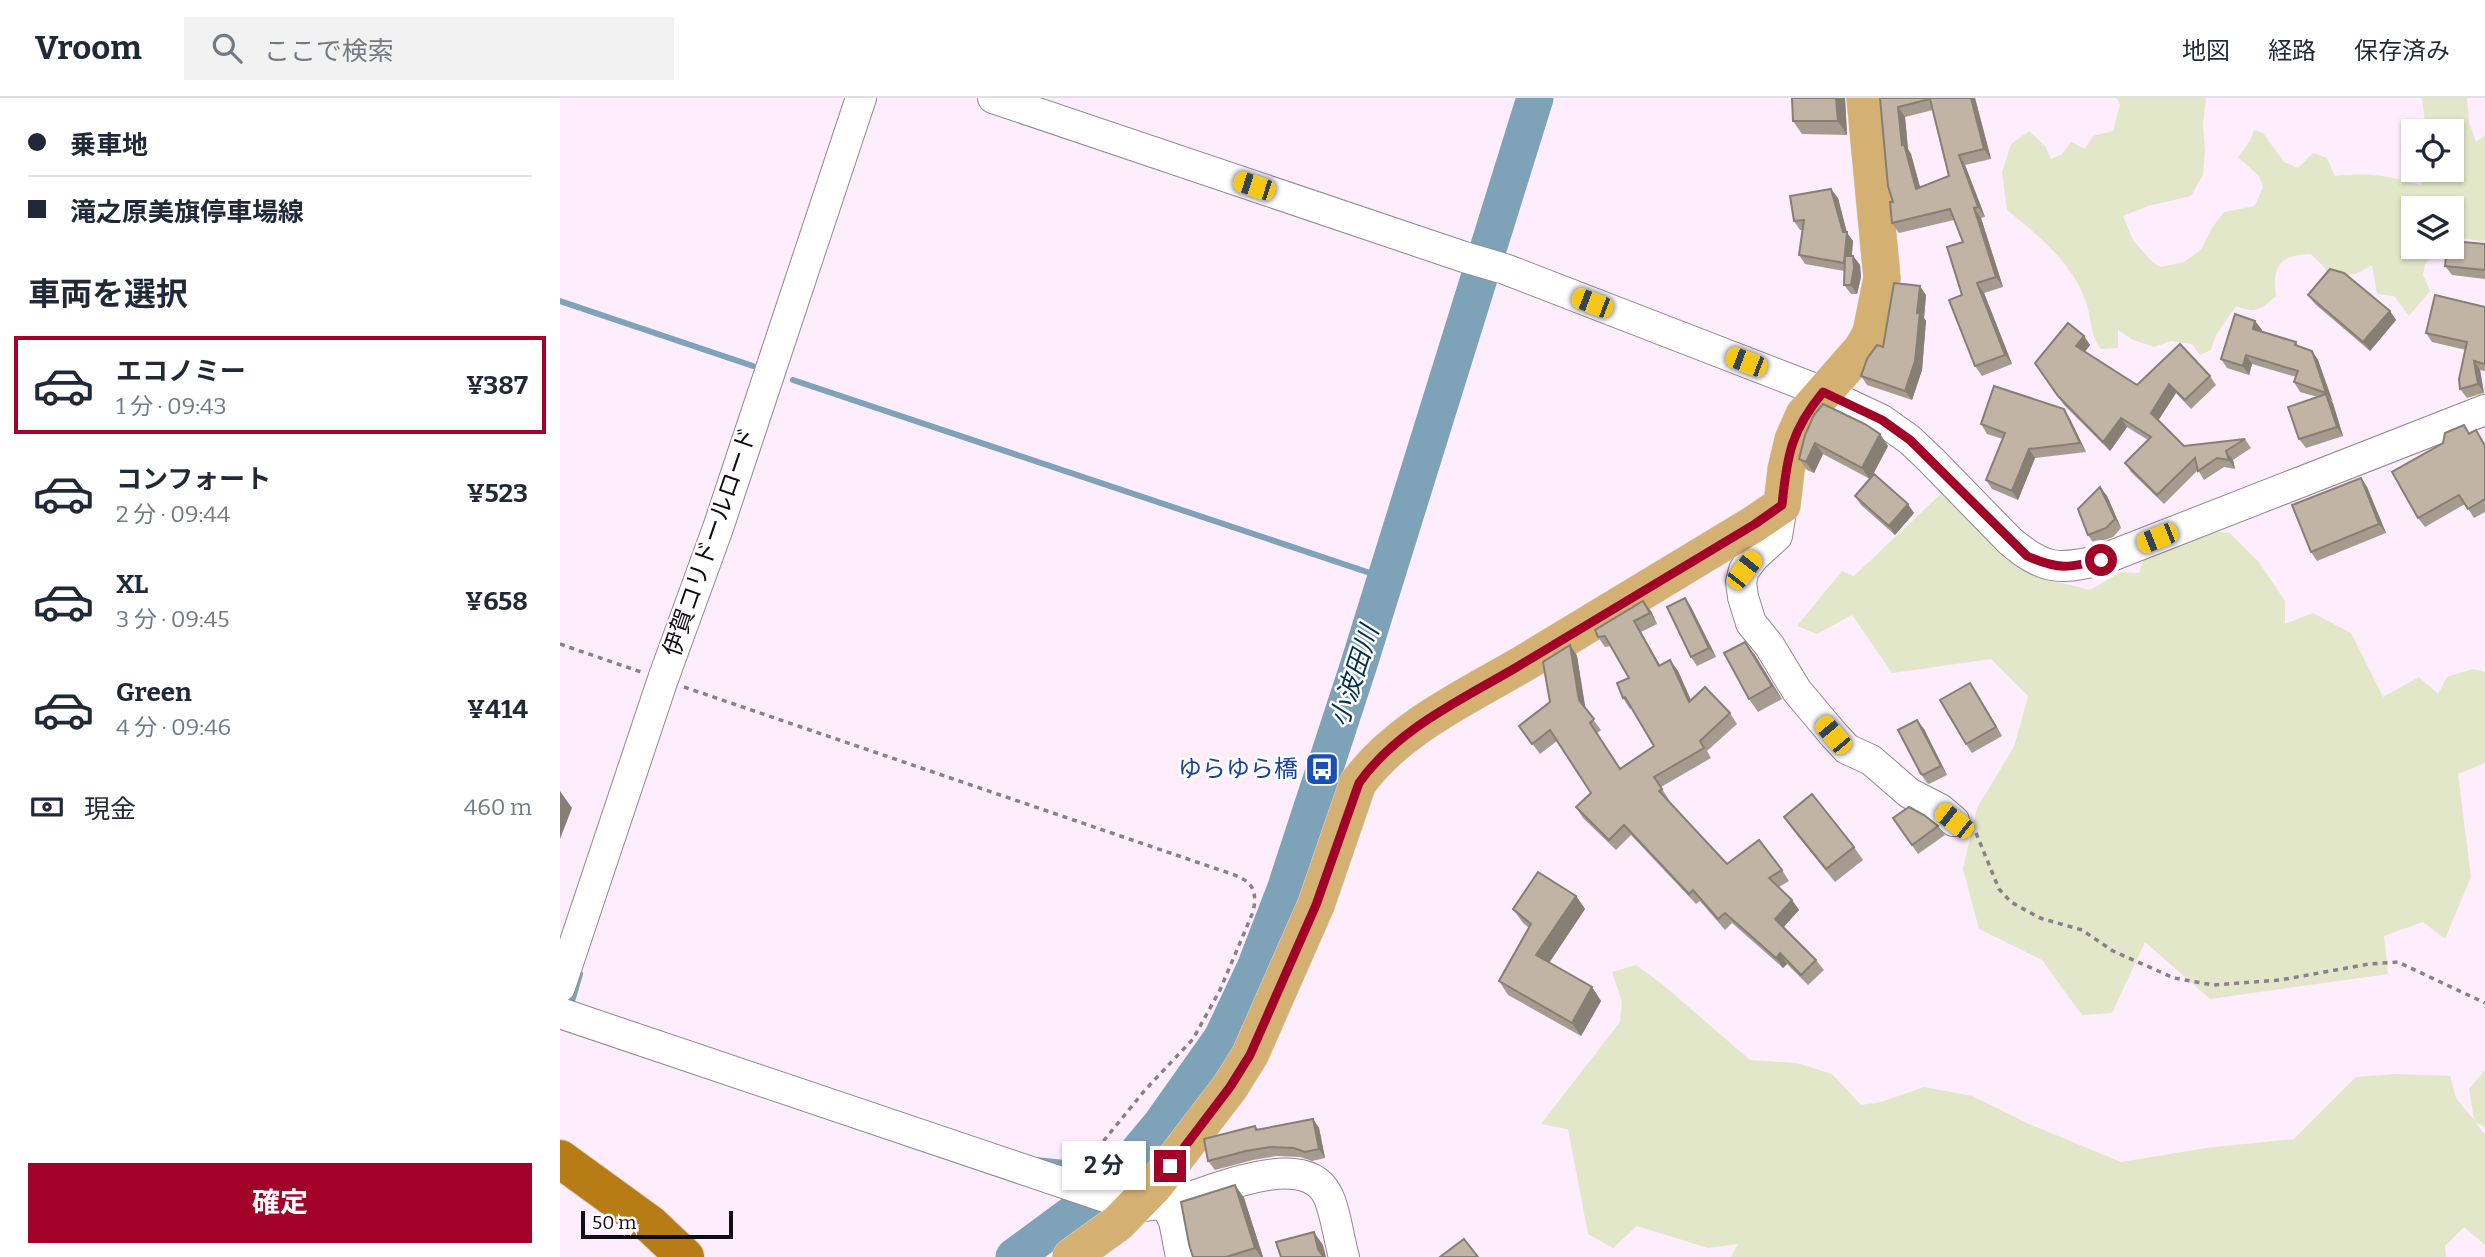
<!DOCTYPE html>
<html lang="ja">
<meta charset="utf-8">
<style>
:root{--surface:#fff;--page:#f2f2f3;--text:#1f2937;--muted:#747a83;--line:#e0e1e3;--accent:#a20227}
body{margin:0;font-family:Bitter,"Noto Sans JP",serif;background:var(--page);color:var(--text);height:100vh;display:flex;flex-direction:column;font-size:26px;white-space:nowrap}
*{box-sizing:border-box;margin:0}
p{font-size:23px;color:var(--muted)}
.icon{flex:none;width:38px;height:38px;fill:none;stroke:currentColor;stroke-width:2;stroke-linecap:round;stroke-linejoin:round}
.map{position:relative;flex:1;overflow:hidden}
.drawer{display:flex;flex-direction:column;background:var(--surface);width:560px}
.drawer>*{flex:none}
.top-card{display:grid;align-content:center;height:154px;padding:0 28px;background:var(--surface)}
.controls{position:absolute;left:1841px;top:21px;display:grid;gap:14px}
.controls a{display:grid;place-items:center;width:63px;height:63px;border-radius:0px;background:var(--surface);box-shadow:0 2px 5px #0004;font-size:35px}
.scale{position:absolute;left:21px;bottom:18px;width:152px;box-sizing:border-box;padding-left:7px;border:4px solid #110c11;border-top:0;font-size:19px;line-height:24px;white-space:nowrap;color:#110c11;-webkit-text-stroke:5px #fff;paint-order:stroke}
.end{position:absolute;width:32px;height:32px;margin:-16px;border:9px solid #a20227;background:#fff;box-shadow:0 0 0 4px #fff}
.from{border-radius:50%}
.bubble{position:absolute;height:49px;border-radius:0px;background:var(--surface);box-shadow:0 2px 5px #0004;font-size:23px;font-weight:700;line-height:49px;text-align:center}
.car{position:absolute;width:21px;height:42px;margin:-21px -10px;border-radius:9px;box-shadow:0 0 5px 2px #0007;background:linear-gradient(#f5c518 24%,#345 0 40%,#f5c518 0 76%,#345 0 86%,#f5c518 0)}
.top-card b{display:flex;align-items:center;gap:24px;height:66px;font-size:26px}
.top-card b+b{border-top:2px solid var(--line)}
.top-card i{width:18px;height:18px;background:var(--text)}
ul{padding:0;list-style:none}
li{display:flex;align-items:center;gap:21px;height:98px;margin:0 14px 10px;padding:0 14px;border:4px solid transparent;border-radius:0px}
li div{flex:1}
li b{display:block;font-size:26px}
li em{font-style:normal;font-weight:700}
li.on{border-color:var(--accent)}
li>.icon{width:63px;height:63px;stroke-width:1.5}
h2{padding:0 28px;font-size:32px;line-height:84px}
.pay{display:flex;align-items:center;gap:18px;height:77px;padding:0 28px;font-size:26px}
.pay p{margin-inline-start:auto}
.button{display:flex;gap:14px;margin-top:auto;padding:14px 28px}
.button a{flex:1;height:80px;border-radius:0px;background:var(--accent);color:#fff;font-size:28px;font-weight:700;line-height:80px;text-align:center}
header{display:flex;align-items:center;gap:42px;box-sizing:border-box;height:98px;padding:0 35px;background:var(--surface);border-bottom:2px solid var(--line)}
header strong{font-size:33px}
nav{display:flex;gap:38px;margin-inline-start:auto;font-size:24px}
.search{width:490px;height:63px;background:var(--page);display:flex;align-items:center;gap:18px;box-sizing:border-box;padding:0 24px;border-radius:0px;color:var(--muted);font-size:26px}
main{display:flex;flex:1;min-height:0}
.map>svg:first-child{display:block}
</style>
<header>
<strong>Vroom</strong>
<div class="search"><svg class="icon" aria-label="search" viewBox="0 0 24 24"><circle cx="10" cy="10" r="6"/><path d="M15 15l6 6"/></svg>ここで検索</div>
<nav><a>地図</a><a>経路</a><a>保存済み</a></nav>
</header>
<main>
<section class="drawer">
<div class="top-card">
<b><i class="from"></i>乗車地</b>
<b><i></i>滝之原美旗停車場線</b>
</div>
<h2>車両を選択</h2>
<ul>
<li class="on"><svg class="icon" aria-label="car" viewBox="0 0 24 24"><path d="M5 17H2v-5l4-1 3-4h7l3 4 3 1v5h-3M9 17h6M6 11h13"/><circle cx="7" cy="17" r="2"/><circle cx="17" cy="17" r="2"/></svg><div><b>エコノミー</b><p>1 分 · 09:43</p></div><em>¥387</em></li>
<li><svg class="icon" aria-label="car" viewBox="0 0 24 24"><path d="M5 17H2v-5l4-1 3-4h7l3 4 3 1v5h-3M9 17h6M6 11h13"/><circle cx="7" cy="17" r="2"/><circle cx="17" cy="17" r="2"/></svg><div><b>コンフォート</b><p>2 分 · 09:44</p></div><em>¥523</em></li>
<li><svg class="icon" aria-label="car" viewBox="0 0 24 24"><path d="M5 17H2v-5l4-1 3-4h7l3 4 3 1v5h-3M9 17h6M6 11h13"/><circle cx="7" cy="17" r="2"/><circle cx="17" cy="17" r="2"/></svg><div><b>XL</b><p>3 分 · 09:45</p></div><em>¥658</em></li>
<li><svg class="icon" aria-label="car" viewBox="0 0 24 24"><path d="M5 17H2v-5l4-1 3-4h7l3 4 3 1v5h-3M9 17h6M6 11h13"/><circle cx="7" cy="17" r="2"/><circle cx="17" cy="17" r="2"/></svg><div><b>Green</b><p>4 分 · 09:46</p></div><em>¥414</em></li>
</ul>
<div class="pay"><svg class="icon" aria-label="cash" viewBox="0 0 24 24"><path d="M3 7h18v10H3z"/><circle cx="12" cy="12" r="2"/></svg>現金<p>460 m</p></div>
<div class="button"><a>確定</a></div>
</section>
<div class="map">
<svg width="1925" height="1159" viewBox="0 0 1925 1159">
<rect width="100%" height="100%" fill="#feedfc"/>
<!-- green -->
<g fill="#e1e7c8">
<path d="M1556,0H1646L1643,26L1645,52L1643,77L1631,98L1588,108L1563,118L1573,142L1593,165L1601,169L1624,164L1641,152L1652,130L1664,114L1695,108L1703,89L1699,78L1678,59L1690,43L1694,32L1703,35L1724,64L1738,70L1753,55L1767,60L1775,78C1813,74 1826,78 1861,87L1864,72H1892V33H1866L1862,0H1907L1909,24L1916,44L1925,37V144L1903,140L1892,145V110H1853V149H1887L1884,154L1876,156L1865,166L1863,177L1870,193L1849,218L1834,198L1817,196L1812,167L1796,176L1769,178L1763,168L1751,156C1719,157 1712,168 1716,198C1700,212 1696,216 1676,208L1656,237L1651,252L1640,257L1632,246L1611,243L1594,249L1573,242L1558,232V250L1541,251C1529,236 1532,219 1525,201C1512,165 1476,135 1447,112L1442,74L1451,46L1469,33L1485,48L1491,61L1502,56L1511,44L1525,51L1533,38L1553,33L1560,6Z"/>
<polygon points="1412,390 1442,412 1487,481 1530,492 1561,474 1579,475 1585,457 1644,432 1670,435 1698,463 1725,503 1725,526 1753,515 1791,535 1823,599 1859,579 1878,596 1887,579 1913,571 1925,574 1925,665 1898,676 1911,779 1885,841 1863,824 1824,838 1828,876 1650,901 1585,844 1552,915 1522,917 1482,862 1419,831 1403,771 1417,710 1454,649 1468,598 1431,561 1332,575 1292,517 1257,536 1237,528 1282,473 1294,478 1385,392"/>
<polygon points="1076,867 1102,886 1190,962 1237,965 1272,976 1301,1007 1321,1004 1364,989 1412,998 1469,1026 1561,1064 1646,1050 1734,1041 1796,979 1836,976 1890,978 1896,1000 1914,1022 1909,991 1925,972 1925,1029 1916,1025 1925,1037 1925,1147 1904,1129 1885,1148 1886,1159 1171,1159 1178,1146 1148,1150 1077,1128 1053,1150 1028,1136 1008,1031 981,1026 1060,924 1062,904 1052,874"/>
</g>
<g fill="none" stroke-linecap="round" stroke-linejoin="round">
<!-- stream -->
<g stroke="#7ea2b8" stroke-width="6">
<polyline points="0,203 193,268"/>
<polyline points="233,282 825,480"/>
<polyline points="14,908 11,907 20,876"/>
<polyline points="475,1062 505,1065"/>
</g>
<!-- river -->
<polyline stroke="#7ea2b8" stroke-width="37" points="454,1159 522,1109 557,1079 602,1025 662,940 695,870 725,792 799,566 975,0"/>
<!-- minor casing -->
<g stroke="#948592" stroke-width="32">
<g id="minor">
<path d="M433,0L904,159L945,171L1263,294L1322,322L1350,342L1371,362L1450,443C1484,472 1499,472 1541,462L1925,312"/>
<polyline points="1222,407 1217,438 1194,459 1184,472 1181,484 1183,499 1191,525 1209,547 1237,593 1274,637 1287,651 1311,662 1349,695 1380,711 1394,723"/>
<polyline points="0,889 103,581 158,430 301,0"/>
<path d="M0,915L575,1109C588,1107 604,1107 617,1103C654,1093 743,1051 767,1096C775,1110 779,1142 784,1159"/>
<polyline points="605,1105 614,1123 621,1159"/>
</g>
</g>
<!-- major casing -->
<g stroke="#d9d8d9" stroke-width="38">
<path id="major" d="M511,1159L558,1125L595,1087L670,989L690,957L756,807L798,685C839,629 907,599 966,564C1042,518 1118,472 1194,426L1222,407L1226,372L1233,342L1244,317L1302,251L1311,235L1322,180L1305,0"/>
</g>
<!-- highway casing -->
<g stroke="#d9d8d9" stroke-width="40">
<polyline id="highway" points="0,1061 91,1127 125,1159"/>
</g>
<!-- path -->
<g stroke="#8b808a" stroke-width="3.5" stroke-dasharray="5 5" stroke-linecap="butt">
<polyline points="0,546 81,574"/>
<path d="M124,589L660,772C684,780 700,784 693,814L660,892L633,941L585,992L524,1067"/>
<polyline points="1416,735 1439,791 1451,804 1480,820 1522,832 1553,853 1614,880 1653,887 1720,882 1809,866 1838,864 1925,905"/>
</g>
<!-- minor -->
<use href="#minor" stroke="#fff" stroke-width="30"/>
<!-- major -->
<use href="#major" stroke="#d4b073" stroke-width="37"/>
<!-- highway -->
<use href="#highway" stroke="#b87c16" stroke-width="38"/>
</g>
<!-- wall -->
<g fill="#a69b8e" fill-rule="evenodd">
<polygon points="1232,0 1285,0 1287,37 1242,36 1233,23"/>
<path d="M1320,0H1415L1431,61L1405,67L1425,119L1421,120L1443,189L1424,195L1452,266L1422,278L1415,268L1402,197L1403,144L1394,122L1339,135L1332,125L1333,104ZM1373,12L1389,78L1360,89L1351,56L1348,51L1345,19Z"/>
<polygon points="1278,100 1287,135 1293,143 1292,158 1293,158 1300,167 1301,179 1297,196 1291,196 1284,187 1284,173 1245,166 1239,157 1242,132 1240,132 1234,123"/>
<polygon points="1925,146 1925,181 1892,177 1885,168"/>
<polygon points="1366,197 1364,220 1366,223 1362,272 1352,302 1307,287 1301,278"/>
<polygon points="1748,197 1830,213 1836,222 1810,253 1755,206"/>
<polygon points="1925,209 1925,273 1920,272 1924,295 1907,300 1900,291 1906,252 1872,244 1866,235"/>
<polygon points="1695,223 1702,232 1701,233 1736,244 1738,248 1752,253 1758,262 1783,338 1746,350 1739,341 1758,299 1740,294 1734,284 1736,279 1692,266 1689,277 1667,270 1661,261"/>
<polygon points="1524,238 1530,247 1525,254 1577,287 1650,278 1656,287 1631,311 1616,295 1598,323 1624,348 1685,341 1691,350 1673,362 1675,371 1664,369 1644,382 1638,372 1604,406 1571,374 1565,365 1588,342 1567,329 1550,353 1504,307 1475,265"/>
<polygon points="1510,321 1526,354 1475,360 1458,402 1432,391 1426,382 1443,341 1427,336 1421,326"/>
<polygon points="1916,332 1925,346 1925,414 1914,420 1905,406 1865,429 1858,420 1910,335"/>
<polygon points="1320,336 1328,348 1311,380 1354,415 1335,437 1301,407 1295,398 1310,381 1263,356 1254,375 1247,372 1239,361 1245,337"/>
<polygon points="1801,380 1807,389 1826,435 1757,463 1751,454"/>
<polygon points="1540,389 1547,398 1561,430 1553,439 1534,446 1528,437"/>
<polygon points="1125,500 1131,509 1156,559 1137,568 1131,559"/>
<polygon points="1091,513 1097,526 1081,534 1100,567 1110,562 1118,573 1131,602 1170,615 1177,626 1147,653 1151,660 1101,689 1109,702 1108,702 1167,766 1222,772 1229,783 1219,789 1232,802 1239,812 1223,829 1256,862 1264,872 1248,887 1227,866 1223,870 1172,825 1165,832 1140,803 1136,806 1071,737 1056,752 1023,720 1016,709 1031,695 997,643 980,656 959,628 990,604 1010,547 1017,558 1025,611 1041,632 1037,635 1060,670 1094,648 1072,610 1070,611 1063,600 1069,580 1051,548 1045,549 1038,539"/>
<polygon points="1185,544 1222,601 1198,614 1189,601"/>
<polygon points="1416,594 1442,638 1412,655 1406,646"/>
<polygon points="1364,631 1387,677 1369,686 1367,685 1361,676"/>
<polygon points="1224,719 1294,749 1303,762 1275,784 1233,732"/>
<polygon points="1333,720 1378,728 1385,737 1358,756"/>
<polygon points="1016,798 1025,811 989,865 1032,889 1041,903 1021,938 948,897 939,883 969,830 963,825 953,811"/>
<polygon points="753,1021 759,1030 765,1060 752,1063 740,1059 716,1058 693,1062 655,1072 648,1063 695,1028 698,1031"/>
<polygon points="675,1087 684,1100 703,1159 633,1159"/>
</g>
<!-- shaded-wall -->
<g fill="#877e74">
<polygon points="1276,0 1285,0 1287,37 1278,23"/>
<polygon points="1411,0 1415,0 1431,61 1424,51"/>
<polygon points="1338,9 1345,19 1348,51 1351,56 1363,100 1356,91 1342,47"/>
<polygon points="1399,57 1405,67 1425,119 1418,109"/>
<polygon points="1271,91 1278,100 1287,135 1293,143 1290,174 1284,165 1283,134"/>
<polygon points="1414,110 1421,120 1443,189 1436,179"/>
<polygon points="1293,158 1300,167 1301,179 1297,196 1291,187"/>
<polygon points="1417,185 1424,195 1452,266 1445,257"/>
<polygon points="1360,188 1366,197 1364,220 1366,223 1362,272 1352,302 1345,293 1357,215"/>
<polygon points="1830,213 1836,222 1810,253 1803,244"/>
<polygon points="1695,223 1702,232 1699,240 1693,231"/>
<polygon points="1524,238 1530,247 1522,257 1516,248"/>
<polygon points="1752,253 1758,262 1773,304 1766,295"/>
<polygon points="1686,257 1692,266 1689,277 1683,268"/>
<polygon points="1914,263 1920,272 1924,295 1918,286"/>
<polygon points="1609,286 1616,295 1597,324 1591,315"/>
<polygon points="1766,296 1773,305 1783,338 1777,329"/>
<polygon points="1504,311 1510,321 1526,354 1520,345"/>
<polygon points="1561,320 1567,329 1550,353 1543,344"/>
<polygon points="1320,336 1328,348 1310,382 1302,370"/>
<polygon points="1255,345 1263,356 1254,375 1246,364"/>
<polygon points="1469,351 1475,360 1458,402 1452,393"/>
<polygon points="1666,353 1673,362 1675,371 1669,362"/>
<polygon points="1801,380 1807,389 1826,435 1819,426"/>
<polygon points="1540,389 1547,398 1561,430 1555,421"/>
<polygon points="1348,406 1354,415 1335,437 1329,428"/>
<polygon points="1125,500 1131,509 1156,559 1149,550"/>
<polygon points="1083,503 1091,513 1097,526 1090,515"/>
<polygon points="1074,523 1081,534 1106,578 1099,568"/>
<polygon points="1185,544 1195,557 1222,601 1212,588"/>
<polygon points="1010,547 1017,558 1026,613 1019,602"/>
<polygon points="1110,562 1118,573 1136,614 1129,604"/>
<polygon points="1410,585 1416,594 1442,638 1436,629"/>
<polygon points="1357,622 1364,631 1387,677 1381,668"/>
<polygon points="0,693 12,710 0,741"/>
<polygon points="1016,798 1025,811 985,871 976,857"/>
<polygon points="1232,802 1239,812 1222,831 1215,821"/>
<polygon points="1220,855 1227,866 1223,870 1216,860"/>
<polygon points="1032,889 1041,903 1021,938 1012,925"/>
<polygon points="753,1021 759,1030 765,1060 759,1051"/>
<polygon points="675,1087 684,1100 703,1159 701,1159 695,1150"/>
<polygon points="754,1134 763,1147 766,1159 763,1159 758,1151"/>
</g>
<!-- building -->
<g fill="#c1b4a5" stroke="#877e74" stroke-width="2" fill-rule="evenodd">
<polygon points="1232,0 1276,0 1278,23 1233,23"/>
<path d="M1320,0H1411L1424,51L1399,57L1418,109L1414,110L1436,179L1417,185L1445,257L1415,268L1389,202L1402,197L1387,149L1403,144L1390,111L1332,125L1330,104H1333L1328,88ZM1370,1L1389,78L1356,91L1344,46L1342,47L1338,9Z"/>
<polygon points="1271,91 1283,134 1287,134 1284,165 1239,157 1244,122 1234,123 1230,98"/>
<polygon points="1892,143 1925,146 1925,172 1885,168 1887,149 1892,149"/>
<polygon points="1285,158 1293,158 1294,170 1291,187 1284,187"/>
<polygon points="1770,171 1784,175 1830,213 1803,244 1748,197"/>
<polygon points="1334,185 1360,188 1357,215 1360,214 1355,263 1345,293 1301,278 1307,261 1317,247 1323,249"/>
<polygon points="1875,197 1925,209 1925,266 1914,263 1918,286 1900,291 1899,281 1907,244 1866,235"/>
<polygon points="1675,216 1695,223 1693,231 1736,244 1735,247 1752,253 1766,295 1734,284 1738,273 1686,257 1683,268 1661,261"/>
<polygon points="1508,225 1524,238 1516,248 1577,287 1620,246 1650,278 1625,302 1609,286 1591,315 1624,348 1685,341 1666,353 1669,362 1657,360 1638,373 1635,360 1597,397 1565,365 1591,339 1561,320 1543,344 1498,298 1475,265"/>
<polygon points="1434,288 1504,311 1520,345 1469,351 1452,393 1426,382 1445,335 1421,326"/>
<polygon points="1766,296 1777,329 1739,341 1728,309"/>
<polygon points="1263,306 1305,326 1320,336 1302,370 1255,345 1246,364 1239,361 1245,337 1254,317"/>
<polygon points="1904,327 1909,336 1916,332 1925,348 1925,401 1908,411 1899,397 1858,420 1832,374 1883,345 1885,335"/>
<polygon points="1314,376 1348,406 1329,428 1295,398"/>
<polygon points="1801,380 1819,426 1751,454 1732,407"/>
<polygon points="1540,389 1555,421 1546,430 1528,437 1518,411"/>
<polygon points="1125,500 1149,550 1131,559 1107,509"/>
<polygon points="1083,503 1090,515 1074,523 1099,568 1110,562 1129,604 1145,589 1170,615 1140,643 1144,650 1094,679 1102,691 1099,693 1167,766 1199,742 1222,772 1209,780 1232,802 1215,821 1256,862 1241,877 1220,855 1216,860 1165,815 1158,821 1133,792 1129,796 1064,727 1049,742 1016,709 1031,695 990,632 972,646 959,628 990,604 983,564 1010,547 1019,602 1034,621 1030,625 1060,671 1094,648 1065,599 1063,600 1057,585 1069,580 1045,538 1038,539 1035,532"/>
<polygon points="1185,544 1212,588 1189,601 1164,555"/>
<polygon points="1410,585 1436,629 1406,646 1380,602"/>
<polygon points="1357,622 1381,668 1363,677 1361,676 1338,632"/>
<polygon points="1252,696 1294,749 1266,771 1224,719"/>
<polygon points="1349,709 1364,717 1378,728 1352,747 1333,720"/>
<polygon points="978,774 1016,798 976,857 1032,889 1012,925 939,883 971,826 953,811"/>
<polygon points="753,1021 759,1051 745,1054 734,1050 710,1049 686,1053 648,1063 644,1041 695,1028 696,1032"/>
<polygon points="675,1087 695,1150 666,1159 633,1159 629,1146 621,1104"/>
<polygon points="754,1134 758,1151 762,1157 764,1159 721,1159 716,1144"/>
<polygon points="904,1141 918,1159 880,1159"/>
</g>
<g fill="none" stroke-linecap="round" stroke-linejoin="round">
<!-- route -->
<path stroke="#a20227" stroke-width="9" d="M610,1068L670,989L690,957L756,807L799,685C837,631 901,602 957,569C1036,522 1115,474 1195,426L1222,407C1227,357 1231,333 1263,294L1322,322L1350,342L1467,458C1499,472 1508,470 1541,462"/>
</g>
<!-- icons -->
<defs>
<g id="bus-square" transform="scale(1.75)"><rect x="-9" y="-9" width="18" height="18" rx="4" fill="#1a4fb4" stroke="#fff"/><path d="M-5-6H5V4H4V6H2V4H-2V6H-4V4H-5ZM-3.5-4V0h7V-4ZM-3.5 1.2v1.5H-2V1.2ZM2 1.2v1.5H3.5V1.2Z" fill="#fff"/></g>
</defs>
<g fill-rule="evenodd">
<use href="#bus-square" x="762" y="671"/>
</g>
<g text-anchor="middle" stroke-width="5" stroke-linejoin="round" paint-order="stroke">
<!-- street labels -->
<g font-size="24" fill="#110c11" stroke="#fff">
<text transform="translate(150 444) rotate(-71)" y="8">伊賀コリドールロード</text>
</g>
<!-- transit labels -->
<g font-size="24" fill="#164399" stroke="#fff" text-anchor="end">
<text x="738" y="679">ゆらゆら橋</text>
</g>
<!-- water labels -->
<g font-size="26" font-style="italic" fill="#00334a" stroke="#fff">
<text transform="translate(794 578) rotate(-72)" y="9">小波田川</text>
</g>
</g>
</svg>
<div class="controls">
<a><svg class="icon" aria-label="locate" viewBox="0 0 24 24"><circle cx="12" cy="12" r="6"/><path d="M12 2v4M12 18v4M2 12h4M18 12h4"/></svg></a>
<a><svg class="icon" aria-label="layers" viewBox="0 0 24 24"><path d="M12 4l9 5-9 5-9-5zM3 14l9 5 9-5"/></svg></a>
</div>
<div class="scale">50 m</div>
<i class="end from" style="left:1541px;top:462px"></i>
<i class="end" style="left:610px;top:1068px"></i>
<div class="bubble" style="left:502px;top:1043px;width:84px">2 分</div>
<i class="car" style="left:694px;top:88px;rotate:288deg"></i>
<i class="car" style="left:1032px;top:205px;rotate:291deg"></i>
<i class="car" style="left:1186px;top:264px;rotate:291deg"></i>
<i class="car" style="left:1597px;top:440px;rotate:248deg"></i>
<i class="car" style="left:1184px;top:472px;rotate:38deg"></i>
<i class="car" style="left:1273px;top:637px;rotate:320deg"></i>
<i class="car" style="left:1394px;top:723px;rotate:308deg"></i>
</div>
</main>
